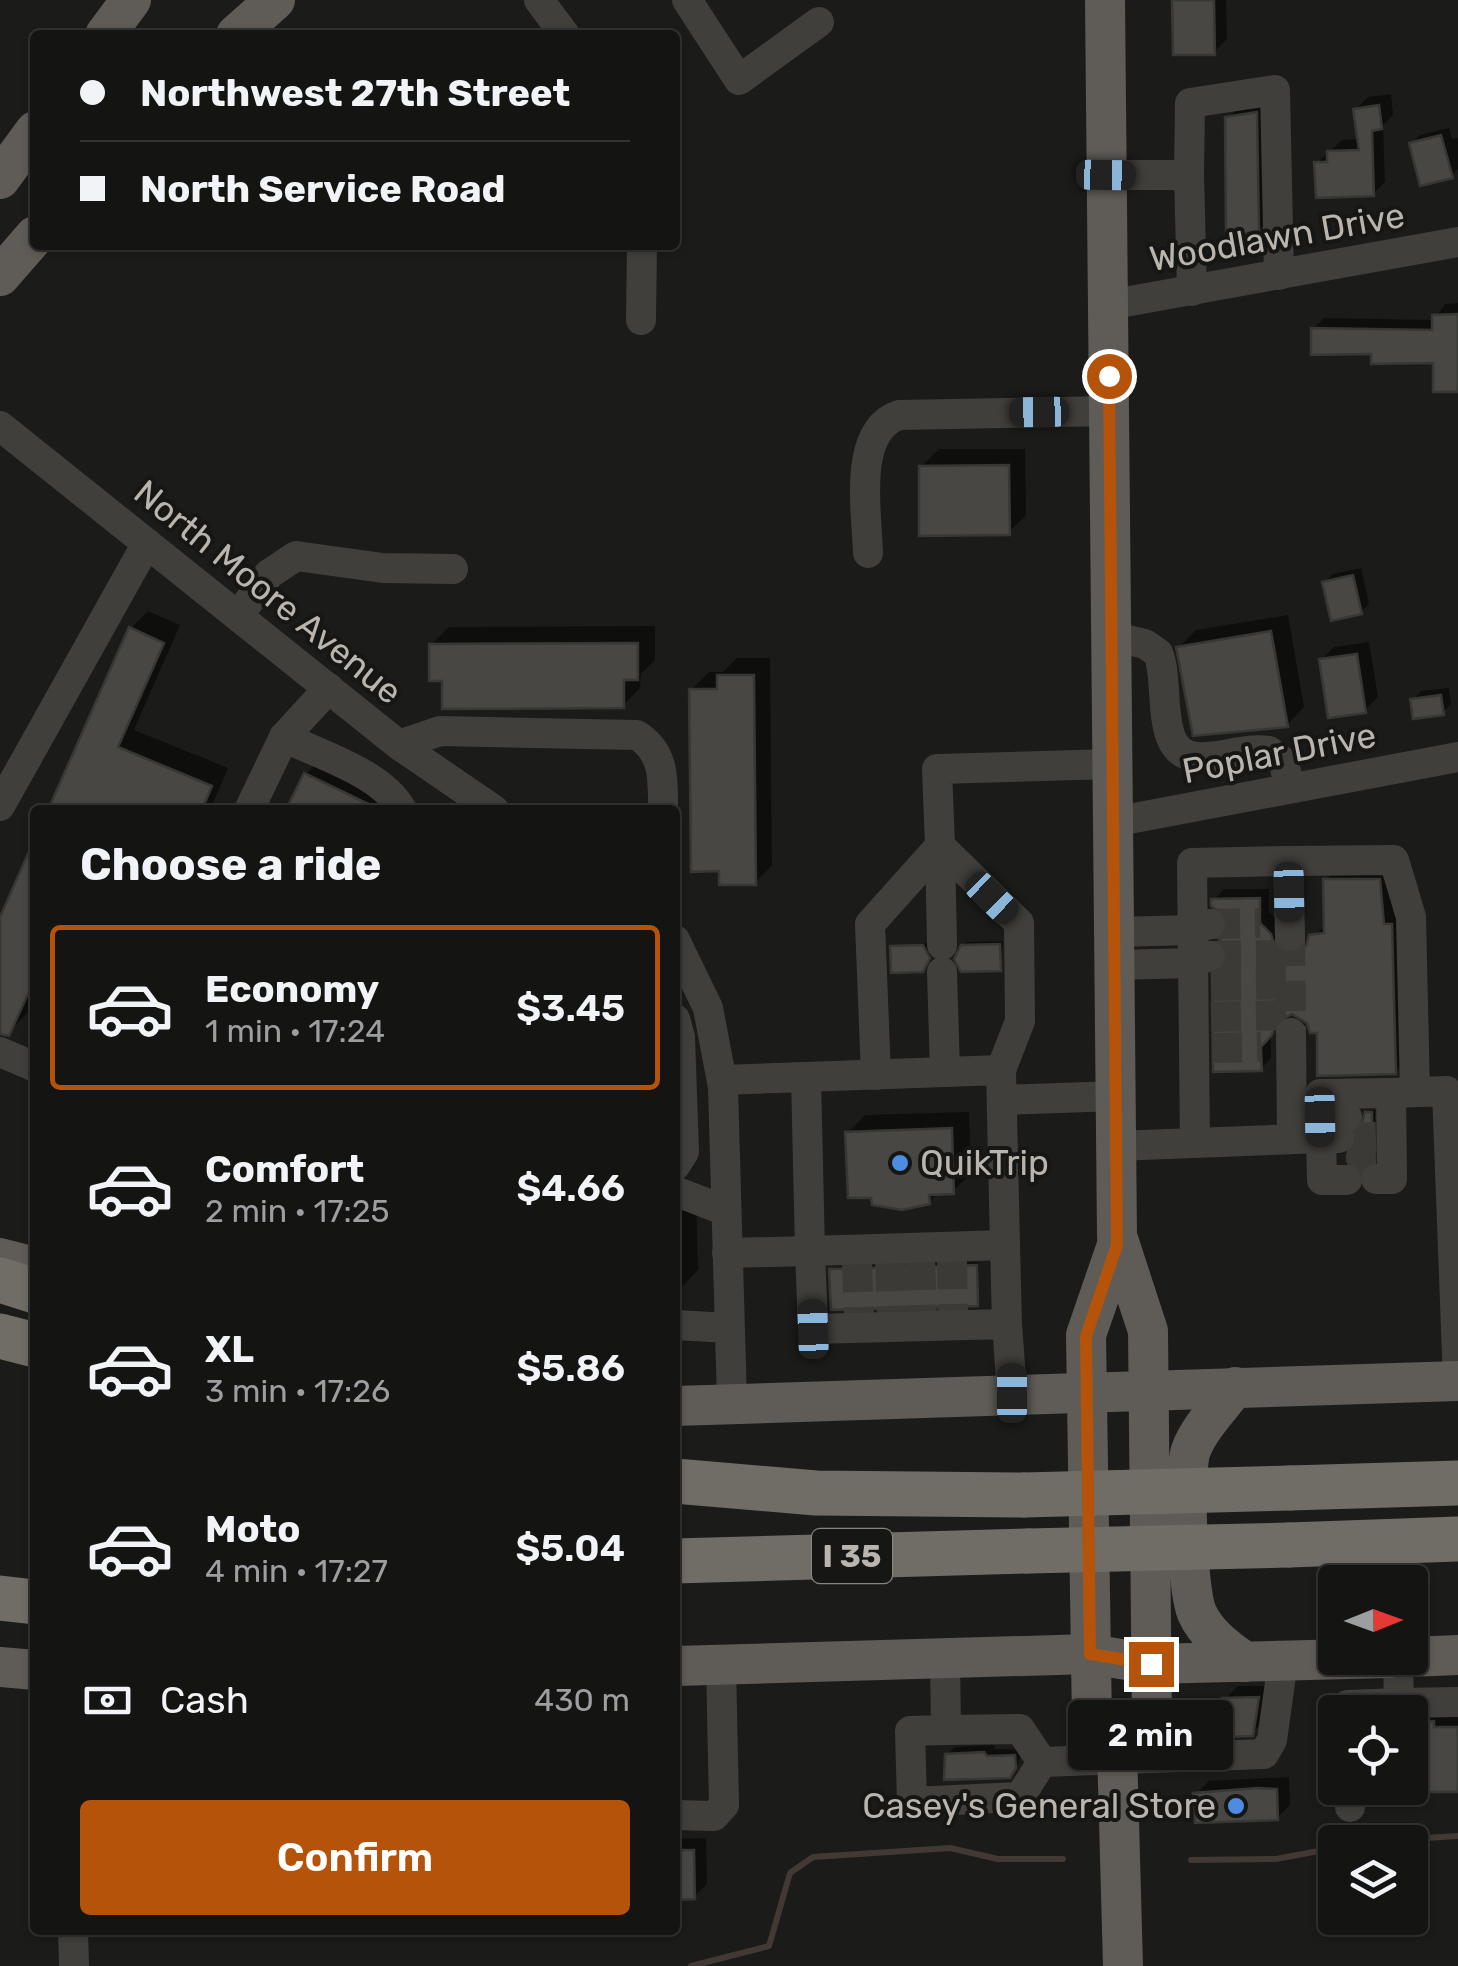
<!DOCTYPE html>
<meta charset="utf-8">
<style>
:root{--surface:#141413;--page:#1d1d1c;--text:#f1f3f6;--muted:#9d9ea0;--line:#333;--accent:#b45309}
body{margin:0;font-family:Rubik,sans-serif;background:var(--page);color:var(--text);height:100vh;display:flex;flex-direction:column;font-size:38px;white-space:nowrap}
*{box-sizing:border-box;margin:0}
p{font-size:32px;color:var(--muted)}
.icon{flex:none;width:55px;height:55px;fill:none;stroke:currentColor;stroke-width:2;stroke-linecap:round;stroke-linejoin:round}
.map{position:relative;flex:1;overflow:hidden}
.panel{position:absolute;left:30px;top:805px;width:650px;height:1130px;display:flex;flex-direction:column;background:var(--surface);border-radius:10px;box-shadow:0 2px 8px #0004,0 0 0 2px var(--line)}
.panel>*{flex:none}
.top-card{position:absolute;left:30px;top:30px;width:650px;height:220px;border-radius:10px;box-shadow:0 2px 8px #0004,0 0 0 2px var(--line);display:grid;align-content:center;height:220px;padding:0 50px;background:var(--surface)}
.needle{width:65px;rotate:89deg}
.buttons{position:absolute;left:1318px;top:1565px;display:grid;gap:20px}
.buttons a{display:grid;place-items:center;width:110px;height:110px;border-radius:10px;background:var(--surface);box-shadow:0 2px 8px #0004,0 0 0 2px var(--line);font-size:50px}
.end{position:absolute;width:45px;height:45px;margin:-22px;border:12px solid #b45309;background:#fff;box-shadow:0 0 0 5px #fff}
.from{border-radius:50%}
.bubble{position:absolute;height:70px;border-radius:10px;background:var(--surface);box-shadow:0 2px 8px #0004,0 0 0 2px var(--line);font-size:32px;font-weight:600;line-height:70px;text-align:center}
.car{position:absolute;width:30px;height:60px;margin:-30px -15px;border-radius:12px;box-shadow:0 0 8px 2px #0007;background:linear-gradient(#222 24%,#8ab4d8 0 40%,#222 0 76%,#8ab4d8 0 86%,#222 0)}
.top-card b{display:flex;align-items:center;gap:35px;height:95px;font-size:38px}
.top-card b+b{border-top:2px solid var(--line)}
.top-card i{width:25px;height:25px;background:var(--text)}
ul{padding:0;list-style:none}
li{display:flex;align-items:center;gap:30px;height:165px;margin:0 20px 15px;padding:0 30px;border:5px solid transparent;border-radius:10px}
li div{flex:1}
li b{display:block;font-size:38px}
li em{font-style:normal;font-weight:600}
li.active{border-color:var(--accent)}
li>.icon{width:90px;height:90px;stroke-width:1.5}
h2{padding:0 50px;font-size:45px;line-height:120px}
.pay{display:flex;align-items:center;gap:25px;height:110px;padding:0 50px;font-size:38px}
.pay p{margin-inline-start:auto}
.cta{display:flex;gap:20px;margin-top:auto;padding:20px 50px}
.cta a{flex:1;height:115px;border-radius:10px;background:var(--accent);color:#fff;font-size:40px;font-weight:600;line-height:115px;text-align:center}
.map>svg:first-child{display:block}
</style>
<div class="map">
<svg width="1458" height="1966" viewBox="0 0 1458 1966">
<rect width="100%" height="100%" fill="#1b1b19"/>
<!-- shadow -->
<g fill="#0007">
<polygon points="1175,0 1226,0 1227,39 1214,52"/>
<polygon points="1391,94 1393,115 1383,125 1385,182 1373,194 1317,163 1342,140 1360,139 1356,109 1368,97"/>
<polygon points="1269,100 1271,218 1258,231 1228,118 1241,104"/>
<polygon points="1449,128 1452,139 1458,138 1458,169 1451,176 1412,144 1420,135"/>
<polygon points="1458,303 1458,389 1435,360 1374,352 1313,329 1324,318 1434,320 1445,304"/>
<polygon points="939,449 1025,449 1026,515 1009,532 921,467"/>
<polygon points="1361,568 1369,604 1360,612 1325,582 1333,574"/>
<polygon points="148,611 180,625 134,730 228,768 210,810 50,810 131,628"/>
<polygon points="1288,615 1304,707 1287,725 1195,734 1178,648 1196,630"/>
<polygon points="655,626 655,660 641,674 640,688 623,706 445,678 431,645 449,627"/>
<polygon points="1369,642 1378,697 1365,710 1321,660 1334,647"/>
<polygon points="737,658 770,658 772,865 755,883 691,690 709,672 723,672"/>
<polygon points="1449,688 1451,704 1442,713 1413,700 1421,691"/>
<polygon points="323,757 398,810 289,810 306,774"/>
<polygon points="35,845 35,995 27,1013 10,1031 0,1026 0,924"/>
<polygon points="1336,870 1390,870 1394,915 1402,915 1405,1061 1395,1072 1292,1012 1271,1034 1271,1058 1261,1069 1231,960 1230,916 1214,900 1224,889 1269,889 1269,912 1281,924 1284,937 1303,946 1326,925 1326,880"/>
<polygon points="1003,941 1000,968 963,946 967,942"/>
<polygon points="927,943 932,954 922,970 892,947"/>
<polygon points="1370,1110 1375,1110 1375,1155 1372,1159 1366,1126"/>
<polygon points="969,1112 971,1174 953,1191 939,1192 929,1202 848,1133 865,1115"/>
<polygon points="675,1186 696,1195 698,1270 681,1288 675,1288"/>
<polygon points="979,1262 977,1304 832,1270 835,1267"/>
<polygon points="1238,1686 1270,1686 1265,1720 1252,1733 1225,1699"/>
<polygon points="1458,1715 1458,1789 1384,1790 1410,1788 1410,1717"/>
<polygon points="993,1745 995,1749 1022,1750 1017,1767 1009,1776 947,1755 955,1747"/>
<polygon points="1289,1777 1290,1805 1277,1818 1196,1794 1209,1781"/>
<polygon points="706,1838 707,1884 694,1897 675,1897 675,1839"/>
</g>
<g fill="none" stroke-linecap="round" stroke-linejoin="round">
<!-- stream -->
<g stroke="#433934" stroke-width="6">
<polyline points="1361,1842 1458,1836"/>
<polyline points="1191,1860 1276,1859 1335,1848"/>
<polyline points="691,1966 769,1946 790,1873 813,1857 950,1848 998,1859 1063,1859"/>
</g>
</g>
<!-- building -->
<g fill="#484744" stroke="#373734" stroke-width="2.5">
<polygon points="1172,0 1214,0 1215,55 1173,55"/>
<polygon points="1379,105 1382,129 1372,131 1374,196 1316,198 1314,162 1327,162 1327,151 1359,150 1353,109"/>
<polygon points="1257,112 1259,233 1226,233 1225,117"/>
<polygon points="1441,135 1453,178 1420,186 1409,143"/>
<polygon points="1458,314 1458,392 1433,392 1433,363 1371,364 1371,354 1311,355 1311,328 1432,330 1432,315"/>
<polygon points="1009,465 1010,535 919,536 919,466"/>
<polygon points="1353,575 1362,614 1331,621 1322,582"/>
<polygon points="129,627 164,643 118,747 212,786 202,810 48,810"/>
<polygon points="1271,631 1288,727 1193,736 1176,647"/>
<polygon points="638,643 638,680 624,680 624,708 442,709 442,681 429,681 429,644"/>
<polygon points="1357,654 1366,713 1328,718 1319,659"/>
<polygon points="717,675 754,675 756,885 719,885 719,871 691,872 689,689 717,689"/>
<polygon points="1441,695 1444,715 1413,719 1410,699"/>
<polygon points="304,773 377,808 379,810 286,810"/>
<polygon points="35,838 35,978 9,1036 0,1034 0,917"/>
<polygon points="1323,879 1380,879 1384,924 1392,924 1396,1074 1317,1076 1317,1033 1310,1033 1307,1023 1292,1014 1275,1023 1272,1035 1261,1047 1262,1071 1213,1072 1212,975 1228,959 1227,948 1219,940 1228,927 1227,917 1211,906 1211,899 1260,898 1260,923 1271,934 1275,947 1291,955 1306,946 1309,935 1324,933"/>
<polygon points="1000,944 1001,971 961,972 954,959 961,945"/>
<polygon points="923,945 930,958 923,972 891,973 890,946"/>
<polygon points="1365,1112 1372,1112 1373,1161 1361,1168 1347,1161 1347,1155 1356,1146"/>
<polygon points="952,1128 954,1194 929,1195 930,1204 902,1210 872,1205 871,1198 848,1198 845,1132"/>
<polygon points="977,1265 978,1306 831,1310 829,1269"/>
<polygon points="1259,1697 1253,1736 1223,1737 1222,1698"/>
<polygon points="1434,1721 1434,1727 1458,1727 1458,1792 1410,1792 1410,1728 1413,1722"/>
<polygon points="984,1752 987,1756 1015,1755 1016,1768 1010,1778 944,1780 945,1754"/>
<polygon points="1258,1788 1277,1789 1278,1820 1195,1823 1193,1793"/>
<polygon points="675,1850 694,1850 695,1899 675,1900"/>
</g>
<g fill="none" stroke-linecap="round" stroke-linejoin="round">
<!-- minor-tunnel -->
<g stroke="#3b3a37" stroke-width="30" stroke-dasharray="30 15" stroke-linecap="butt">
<polyline points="1210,924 1260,923"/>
<polyline points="1290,936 1291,1033"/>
<polyline points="1211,956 1290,955"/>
<polyline points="1211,986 1290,984"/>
<polyline points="1211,1017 1291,1015"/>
<polyline points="1212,1048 1261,1047"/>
<polyline points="1347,1138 1376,1137"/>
<polyline points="1347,1160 1376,1159"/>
<polyline points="952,1259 953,1315"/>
<polyline points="920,1260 922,1316"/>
<polyline points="890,1261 892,1317"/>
<polyline points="857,1262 859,1317"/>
</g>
<!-- minor -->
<g stroke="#403f3b" stroke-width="30">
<polyline points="539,0 565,35"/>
<polyline points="687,0 739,80 819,22"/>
<polyline points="1106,175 1189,175 1192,291"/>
<polyline points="1189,175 1190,103 1275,90 1279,275"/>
<polyline points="1108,305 1458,242"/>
<polyline points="641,320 642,245"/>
<polyline points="0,426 399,745 494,810"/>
<path d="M868,553C867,513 852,431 899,415L1109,411"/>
<polyline points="238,616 269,574 296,556 383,568 453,569"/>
<path d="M1111,636L1145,644L1158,653C1171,683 1153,754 1197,757C1221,759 1245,747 1269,751L1283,762L1291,788"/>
<path d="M284,737C320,755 382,773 402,810"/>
<path d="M399,745L440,731L637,735C665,753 663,780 663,810"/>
<polyline points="0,806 147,543"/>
<polyline points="249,810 284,737 329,688"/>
<polyline points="1113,822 1458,757"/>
<polyline points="940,846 1019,923 1020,1021 1001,1070"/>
<polyline points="940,846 942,945"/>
<polyline points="1288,861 1394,860 1411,917 1415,1092"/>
<polyline points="1114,932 1192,930 1210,924"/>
<polyline points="675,940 708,1008 723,1087 732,1401"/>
<polyline points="1114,965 1193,963 1210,956"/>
<polyline points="942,972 945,1072"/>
<polyline points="675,1019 680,1037 684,1152 675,1166"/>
<polyline points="1291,1033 1292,1139"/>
<polyline points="0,1052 35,1067"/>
<polyline points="876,1075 870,924 940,846 937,769 1113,764"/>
<polyline points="722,1080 1001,1070 1005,1245"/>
<polyline points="1391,1093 1447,1091 1458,1381"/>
<polyline points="1002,1100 1116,1096"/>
<polyline points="1321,1117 1320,1094 1391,1093 1392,1179 1376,1179"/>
<polyline points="1339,1138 1321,1138 1322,1180 1347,1180"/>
<polyline points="1195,1143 1192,863 1288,861 1290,936"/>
<polyline points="1116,1146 1321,1138 1321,1117 1347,1117"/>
<polyline points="675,1191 726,1211"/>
<polyline points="727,1253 810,1251 806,1077"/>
<polyline points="1007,1324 1005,1245 810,1251 813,1329 1007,1324 1012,1393"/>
<polyline points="675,1325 729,1328"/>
<polyline points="945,1658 946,1730 1020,1729 1042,1762 1264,1754 1272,1740 1283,1661"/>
<polyline points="1398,1658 1399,1703 1458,1702"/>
<polyline points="1348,1712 1347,1705 1399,1703"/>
<polyline points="946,1730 910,1731 912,1802 1020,1797 1042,1762"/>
<polyline points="1350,1788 1350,1807"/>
<polyline points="675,1815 714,1816 724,1805 721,1664"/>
<polyline points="73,1930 74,1966"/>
</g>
<!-- major -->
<g stroke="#5f5c57" stroke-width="40">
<polyline points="1105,0 1117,1236 1148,1331 1152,1721 1117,1748"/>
<polyline points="105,35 131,0"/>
<polyline points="236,35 275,0"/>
<polyline points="0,179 35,131"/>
<polyline points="0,276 35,236"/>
<polyline points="1117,1245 1086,1335 1092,1722 1117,1748 1123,1966"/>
<polyline points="0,1258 35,1267"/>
<path d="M1235,1387C1221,1406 1199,1428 1191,1450C1183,1473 1187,1590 1197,1613C1207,1635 1226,1648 1245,1662"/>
<polyline points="675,1406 1458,1381"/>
<polyline points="1410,1657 1458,1655"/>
<polyline points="675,1666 1090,1654 1151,1664 1389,1658"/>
<polyline points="0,1667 35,1670"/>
</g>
<!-- highway -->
<g stroke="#706d67" stroke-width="45">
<polyline points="0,1280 35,1291"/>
<polyline points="0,1336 35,1345"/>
<polyline points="675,1481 816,1493 1024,1495"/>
<polyline points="1290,1488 1458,1483"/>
<polyline points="1289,1545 1458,1539"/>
<polyline points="675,1561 1028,1551"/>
<polyline points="0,1598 35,1602"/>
</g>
<!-- highway-bridge -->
<g stroke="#706d67" stroke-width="45">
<polyline points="1024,1495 1290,1488"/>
<polyline points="1028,1551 1289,1545"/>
</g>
</g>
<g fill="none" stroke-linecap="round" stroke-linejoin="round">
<!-- route -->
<polyline stroke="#b45309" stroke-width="12" points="1109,376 1117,1245 1086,1336 1090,1654 1151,1664"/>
</g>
<!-- markers -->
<g fill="#4d8de0" stroke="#161614" stroke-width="4">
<circle cx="900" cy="1163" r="10"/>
<circle cx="1236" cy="1806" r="10"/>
</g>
<g text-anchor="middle" stroke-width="8" stroke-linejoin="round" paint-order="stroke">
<!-- shield labels -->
<rect fill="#161614" stroke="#88857f" stroke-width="2.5" x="812" y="1529" width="80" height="54" rx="8"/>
<g font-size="32" font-weight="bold" fill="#b9b4ad">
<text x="852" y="1567">I 35</text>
</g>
<!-- street labels -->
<g font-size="35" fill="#b9b4ad" stroke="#161614">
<text transform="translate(1277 237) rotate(-10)" y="12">Woodlawn Drive</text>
<text transform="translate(268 592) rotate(39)" y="12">North Moore Avenue</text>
<text transform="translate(1279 753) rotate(-11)" y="12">Poplar Drive</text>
</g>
<!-- poi labels -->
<g font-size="35" fill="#b9b4ad" stroke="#161614" text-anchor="start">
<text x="920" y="1175">QuikTrip</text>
<text x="1216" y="1818" text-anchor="end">Casey's General Store</text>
</g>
</g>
</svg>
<div class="buttons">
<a><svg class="needle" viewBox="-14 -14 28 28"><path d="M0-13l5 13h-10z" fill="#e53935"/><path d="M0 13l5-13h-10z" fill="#9d9ea0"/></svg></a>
<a><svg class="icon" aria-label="locate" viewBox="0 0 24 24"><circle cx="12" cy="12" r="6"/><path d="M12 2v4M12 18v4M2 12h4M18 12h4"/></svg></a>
<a><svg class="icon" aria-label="layers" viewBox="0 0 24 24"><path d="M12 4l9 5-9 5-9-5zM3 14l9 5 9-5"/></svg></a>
</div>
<i class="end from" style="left:1109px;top:376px"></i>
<i class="end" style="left:1151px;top:1664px"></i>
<div class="bubble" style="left:1068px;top:1700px;width:165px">2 min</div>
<i class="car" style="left:1106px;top:175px;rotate:91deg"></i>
<i class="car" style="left:1039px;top:412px;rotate:269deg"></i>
<i class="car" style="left:1289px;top:892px;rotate:179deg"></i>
<i class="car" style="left:992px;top:898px;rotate:134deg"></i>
<i class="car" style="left:1320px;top:1117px;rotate:179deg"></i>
<i class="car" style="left:813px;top:1329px;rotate:358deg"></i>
<i class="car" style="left:1012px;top:1393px;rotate:0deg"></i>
<div class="top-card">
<b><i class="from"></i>Northwest 27th Street</b>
<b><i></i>North Service Road</b>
</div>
<section class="panel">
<h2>Choose a ride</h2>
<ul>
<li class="active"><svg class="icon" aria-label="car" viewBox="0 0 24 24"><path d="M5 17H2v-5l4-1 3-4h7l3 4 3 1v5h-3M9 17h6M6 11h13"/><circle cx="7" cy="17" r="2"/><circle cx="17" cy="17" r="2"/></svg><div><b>Economy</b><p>1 min · 17:24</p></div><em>$3.45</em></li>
<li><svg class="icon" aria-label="car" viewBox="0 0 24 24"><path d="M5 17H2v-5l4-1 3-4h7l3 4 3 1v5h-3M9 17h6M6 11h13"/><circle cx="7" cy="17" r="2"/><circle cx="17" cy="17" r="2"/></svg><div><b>Comfort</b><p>2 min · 17:25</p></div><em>$4.66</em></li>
<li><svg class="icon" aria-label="car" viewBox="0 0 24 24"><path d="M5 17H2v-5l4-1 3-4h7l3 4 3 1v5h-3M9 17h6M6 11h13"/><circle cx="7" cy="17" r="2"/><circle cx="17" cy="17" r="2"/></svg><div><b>XL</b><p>3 min · 17:26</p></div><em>$5.86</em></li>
<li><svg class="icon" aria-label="car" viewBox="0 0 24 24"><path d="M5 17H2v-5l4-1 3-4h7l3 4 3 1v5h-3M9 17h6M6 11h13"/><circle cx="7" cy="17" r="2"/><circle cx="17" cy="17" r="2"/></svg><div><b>Moto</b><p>4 min · 17:27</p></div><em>$5.04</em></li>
</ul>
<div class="pay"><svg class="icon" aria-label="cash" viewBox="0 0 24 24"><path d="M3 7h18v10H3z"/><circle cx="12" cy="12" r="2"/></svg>Cash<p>430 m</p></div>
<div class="cta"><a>Confirm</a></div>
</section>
</div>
